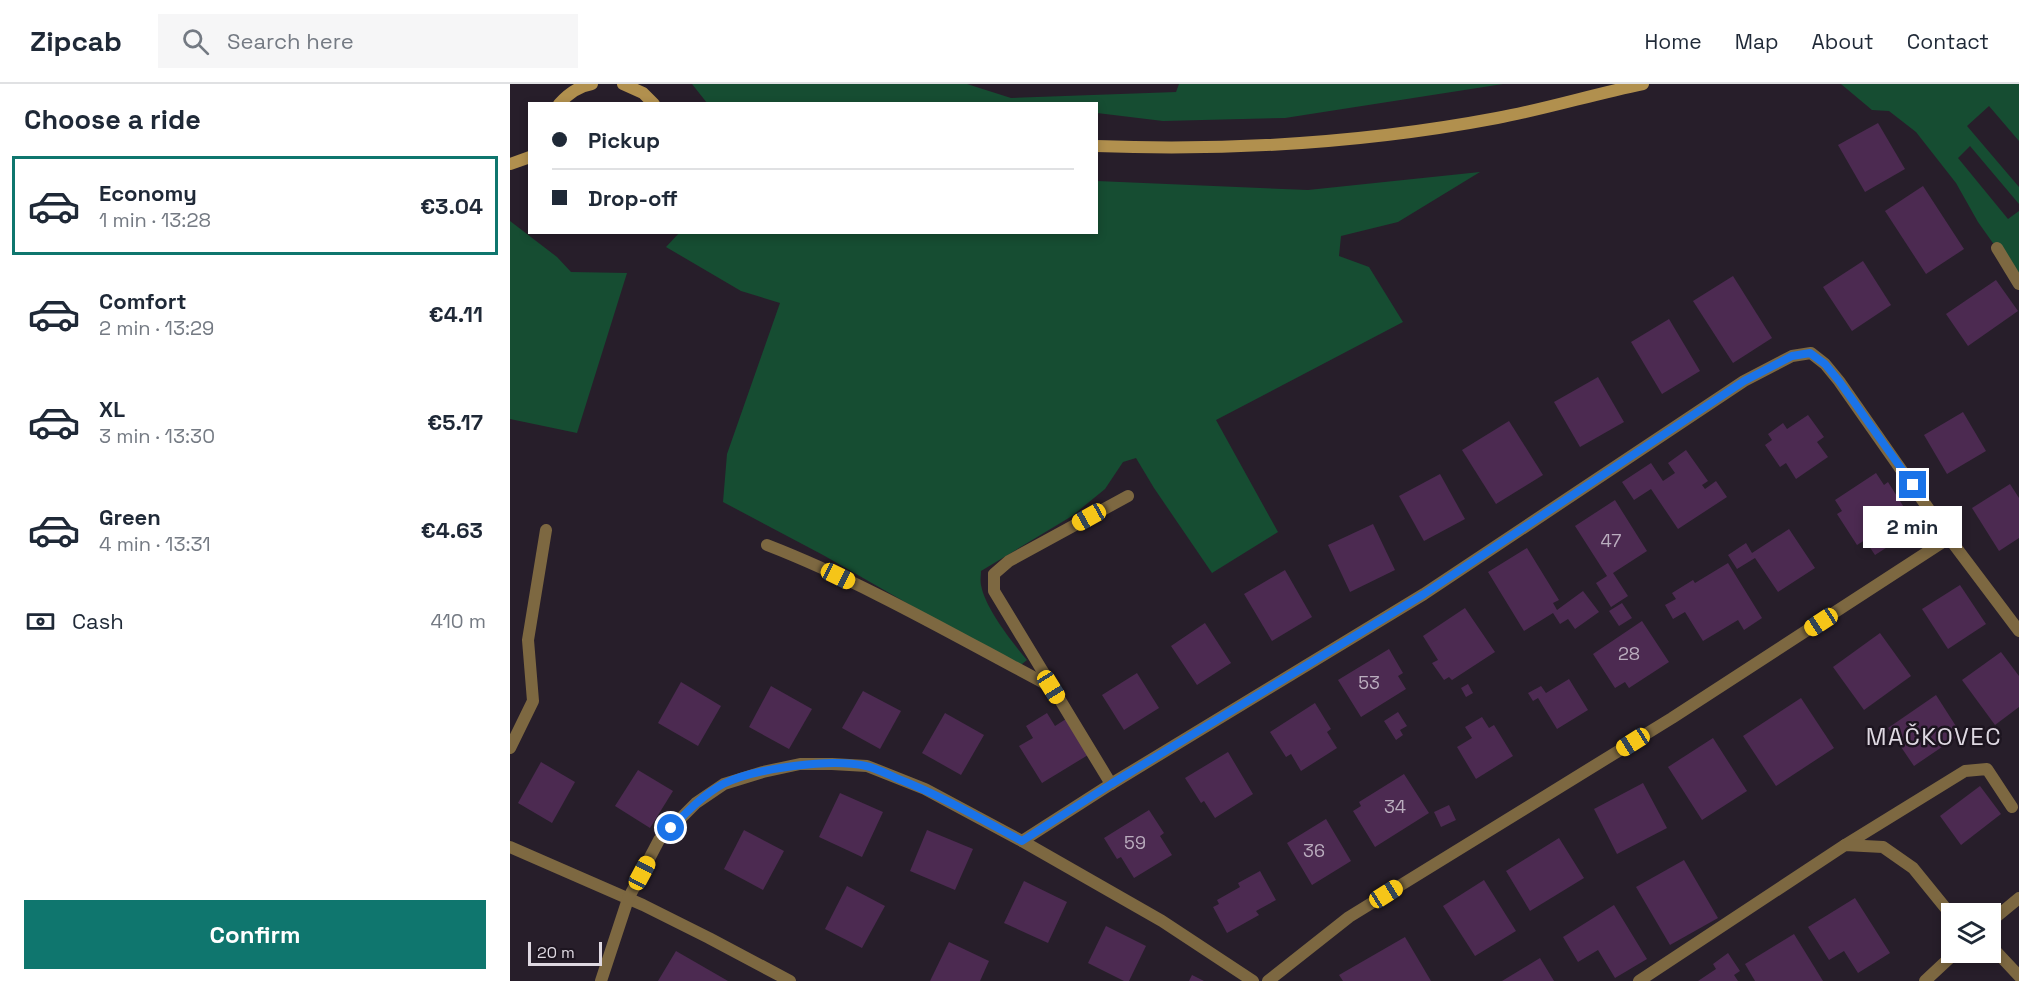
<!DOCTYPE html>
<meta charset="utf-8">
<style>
:root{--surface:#fff;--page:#f6f6f7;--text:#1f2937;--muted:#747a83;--line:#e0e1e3;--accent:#0f766e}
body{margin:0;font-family:"Space Grotesk",sans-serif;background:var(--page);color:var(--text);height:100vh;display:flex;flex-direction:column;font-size:22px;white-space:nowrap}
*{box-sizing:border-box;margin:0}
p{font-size:20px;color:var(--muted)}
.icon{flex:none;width:33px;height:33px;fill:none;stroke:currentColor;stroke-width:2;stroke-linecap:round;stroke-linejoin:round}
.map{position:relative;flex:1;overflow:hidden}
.drawer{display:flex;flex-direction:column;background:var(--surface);width:510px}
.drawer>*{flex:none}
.hud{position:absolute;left:18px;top:18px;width:570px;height:132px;border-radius:0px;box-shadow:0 3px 9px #0003;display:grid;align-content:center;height:132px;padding:0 24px;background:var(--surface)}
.tools{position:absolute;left:1431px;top:819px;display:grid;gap:12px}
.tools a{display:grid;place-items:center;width:60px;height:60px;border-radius:0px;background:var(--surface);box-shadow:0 3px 9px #0003;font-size:30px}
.scale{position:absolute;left:18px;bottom:15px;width:74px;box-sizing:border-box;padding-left:6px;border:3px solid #dfd9e2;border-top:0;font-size:16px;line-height:21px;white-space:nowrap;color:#dfd9e2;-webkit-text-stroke:4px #1d1520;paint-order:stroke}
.end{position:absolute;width:27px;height:27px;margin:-14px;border:8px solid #1a73e8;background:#fff;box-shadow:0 0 0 3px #fff}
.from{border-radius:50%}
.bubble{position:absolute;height:42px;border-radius:0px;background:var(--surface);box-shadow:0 3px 9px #0003;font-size:20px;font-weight:700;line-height:42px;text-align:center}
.car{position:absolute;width:18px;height:36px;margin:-18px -9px;border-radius:8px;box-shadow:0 0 4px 2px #0007;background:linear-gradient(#f5c518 24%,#345 0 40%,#f5c518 0 76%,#345 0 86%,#f5c518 0)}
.hud b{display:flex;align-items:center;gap:21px;height:57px;font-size:22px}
.hud b+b{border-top:2px solid var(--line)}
.hud i{width:15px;height:15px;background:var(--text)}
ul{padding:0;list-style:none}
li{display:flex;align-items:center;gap:18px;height:99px;margin:0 12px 9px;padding:0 12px;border:3px solid transparent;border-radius:0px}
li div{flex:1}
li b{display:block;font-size:22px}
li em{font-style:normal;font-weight:700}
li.active{border-color:var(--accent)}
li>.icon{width:54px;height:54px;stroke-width:1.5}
h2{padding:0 24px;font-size:27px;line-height:72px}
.pay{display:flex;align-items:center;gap:15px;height:66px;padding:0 24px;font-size:22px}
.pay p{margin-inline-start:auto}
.action{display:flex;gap:12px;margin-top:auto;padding:12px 24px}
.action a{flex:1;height:69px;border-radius:0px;background:var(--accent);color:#fff;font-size:24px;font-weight:700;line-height:69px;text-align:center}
header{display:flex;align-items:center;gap:36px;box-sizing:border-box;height:84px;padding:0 30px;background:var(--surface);border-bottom:2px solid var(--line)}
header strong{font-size:28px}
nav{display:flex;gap:33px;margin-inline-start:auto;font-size:21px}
.search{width:420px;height:54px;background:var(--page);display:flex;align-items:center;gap:15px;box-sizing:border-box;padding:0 21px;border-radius:0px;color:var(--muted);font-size:22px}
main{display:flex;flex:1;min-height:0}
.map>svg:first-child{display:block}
</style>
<header>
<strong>Zipcab</strong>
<div class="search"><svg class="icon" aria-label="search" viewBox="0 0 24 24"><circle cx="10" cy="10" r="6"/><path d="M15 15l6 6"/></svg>Search here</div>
<nav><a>Home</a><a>Map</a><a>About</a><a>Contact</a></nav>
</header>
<main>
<section class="drawer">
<h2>Choose a ride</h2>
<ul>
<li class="active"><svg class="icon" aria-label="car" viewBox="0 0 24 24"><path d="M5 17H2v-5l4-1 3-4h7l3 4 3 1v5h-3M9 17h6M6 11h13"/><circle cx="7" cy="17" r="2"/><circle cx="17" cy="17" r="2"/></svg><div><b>Economy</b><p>1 min · 13:28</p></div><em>€3.04</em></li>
<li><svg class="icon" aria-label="car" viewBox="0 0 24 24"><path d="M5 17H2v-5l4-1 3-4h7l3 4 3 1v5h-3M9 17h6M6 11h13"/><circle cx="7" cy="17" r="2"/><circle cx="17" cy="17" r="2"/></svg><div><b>Comfort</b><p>2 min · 13:29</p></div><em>€4.11</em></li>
<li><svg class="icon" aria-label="car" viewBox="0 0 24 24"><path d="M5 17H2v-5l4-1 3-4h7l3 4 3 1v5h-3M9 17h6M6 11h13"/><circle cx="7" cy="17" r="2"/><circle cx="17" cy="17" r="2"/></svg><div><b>XL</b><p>3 min · 13:30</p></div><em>€5.17</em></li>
<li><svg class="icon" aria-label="car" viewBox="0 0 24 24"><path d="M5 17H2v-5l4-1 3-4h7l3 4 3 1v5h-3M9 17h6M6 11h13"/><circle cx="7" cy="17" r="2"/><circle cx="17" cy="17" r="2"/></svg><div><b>Green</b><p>4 min · 13:31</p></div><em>€4.63</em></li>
</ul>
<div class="pay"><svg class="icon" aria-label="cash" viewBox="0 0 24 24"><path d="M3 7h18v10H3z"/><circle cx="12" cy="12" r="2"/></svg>Cash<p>410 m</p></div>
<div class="action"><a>Confirm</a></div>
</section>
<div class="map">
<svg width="1509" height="897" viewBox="0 0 1509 897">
<rect width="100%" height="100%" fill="#271e2a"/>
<!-- green -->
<g fill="#164d32">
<polygon points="182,0 457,0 501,14 666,8 669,0 993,0 775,34 653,37 587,29 586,20 197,19"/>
<polygon points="1331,0 1509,0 1509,57 1479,22 1457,42 1509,103 1509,120 1460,62 1448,74 1498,135 1509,127 1509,191 1507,193 1468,138 1446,99 1406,48 1379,27 1362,26"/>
<path d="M970,88L888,138L831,152L829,172L859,183L893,238L706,336L768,448L702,489L644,404L626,374L613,378L595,405L562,432L471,487C471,491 470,497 471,501C475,524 502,558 517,576L512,580H503L313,471L213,418L217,370L270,219L231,207L156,163L170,148H586L587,97L798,106Z"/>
<polygon points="0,137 47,173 61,188 117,189 67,349 0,335"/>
</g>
<!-- building -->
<g fill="#4c2a51">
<polygon points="1368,39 1395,85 1355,108 1328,61"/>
<polygon points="1413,102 1454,165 1416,190 1375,127"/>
<polygon points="1353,177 1381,221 1342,247 1313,203"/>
<polygon points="1223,192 1262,254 1223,279 1183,217"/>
<polygon points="1486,196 1508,227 1458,262 1436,230"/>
<polygon points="1159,235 1190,287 1152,310 1121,258"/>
<polygon points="1088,293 1114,338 1070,363 1044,318"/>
<polygon points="1453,328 1476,367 1437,390 1414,351"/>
<polygon points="1298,331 1314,353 1307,358 1318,373 1286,395 1276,379 1270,383 1255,361 1262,356 1258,350 1273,339 1277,345"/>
<polygon points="999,337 1033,391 986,420 952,366"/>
<polygon points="1176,366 1198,397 1192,401 1195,405 1206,397 1217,413 1168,445 1141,405 1124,416 1112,398 1141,379 1153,397 1165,389 1158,379"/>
<polygon points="1366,389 1374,401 1378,398 1407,444 1365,471 1355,456 1347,461 1327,430 1332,427 1325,416"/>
<polygon points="930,390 955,435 914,457 889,412"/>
<polygon points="1500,400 1509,414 1509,454 1489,467 1462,424"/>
<polygon points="1105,416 1137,467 1103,489 1118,512 1101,523 1086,499 1097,492 1065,442"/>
<polygon points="863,440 885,486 840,508 818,461"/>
<polygon points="1279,445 1305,484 1268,508 1245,474 1227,485 1218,471 1236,459 1242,469"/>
<polygon points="1017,464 1049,516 1043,519 1047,526 1073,507 1089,528 1065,545 1058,535 1050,540 1043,529 1014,547 978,488"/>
<polygon points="1218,479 1252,534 1234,546 1228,536 1193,557 1175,528 1163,535 1155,521 1166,515 1162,509 1183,496 1185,499"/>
<polygon points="775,486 802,533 762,557 734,510"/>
<polygon points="1450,501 1476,540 1438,565 1412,525"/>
<polygon points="1112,519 1122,534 1109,542 1099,527"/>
<polygon points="955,524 985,568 942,596 939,593 934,596 922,579 928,576 913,552"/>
<polygon points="1132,537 1159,578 1119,604 1115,598 1105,604 1083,570"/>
<polygon points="695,539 721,579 687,601 661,562"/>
<polygon points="1370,549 1401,592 1354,626 1323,583"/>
<polygon points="879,565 893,589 888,592 896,605 851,633 828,596"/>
<polygon points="1491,568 1509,592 1509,623 1485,641 1452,596"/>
<polygon points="627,589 649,624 614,646 592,611"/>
<polygon points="1059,595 1078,626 1047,645 1028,614 1023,617 1018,609 1031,602 1036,609"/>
<polygon points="171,598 211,622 188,662 148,639"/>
<polygon points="958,600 963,609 956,613 951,604"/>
<polygon points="261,602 302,625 279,665 239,643"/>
<polygon points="353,607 391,627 370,665 332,644"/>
<polygon points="1426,611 1451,650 1404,682 1378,644"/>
<polygon points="1291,614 1324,664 1266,702 1233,652"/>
<polygon points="805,619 821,645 817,648 827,664 791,687 781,670 776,673 760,648"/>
<polygon points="888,628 897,642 890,646 893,651 886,656 874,637"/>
<polygon points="435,629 474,651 451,691 412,669"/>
<polygon points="537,629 545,642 556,635 578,671 532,699 509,662 523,654 516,642"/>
<polygon points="972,633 979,644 984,641 1003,672 966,695 947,663 962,654 955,643"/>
<polygon points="1203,654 1237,707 1192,736 1158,683"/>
<polygon points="718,668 743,710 705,734 694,717 691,719 675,694"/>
<polygon points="31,678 65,698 42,739 8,719"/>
<polygon points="128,686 163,707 140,744 105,722"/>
<polygon points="894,690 919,729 865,763 843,727 851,722 849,718"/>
<polygon points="1133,699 1157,744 1107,770 1084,725"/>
<polygon points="1470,702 1491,730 1451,761 1430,732"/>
<polygon points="330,709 373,728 352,773 309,753"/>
<polygon points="939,721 946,736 931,743 924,728"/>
<polygon points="639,726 654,749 650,752 662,771 624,794 611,773 607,775 594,754"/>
<polygon points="816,735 841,777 802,801 777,759"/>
<polygon points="234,746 274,767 253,806 214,785"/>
<polygon points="417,746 463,765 445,806 400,787"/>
<polygon points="1049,754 1074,794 1020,827 996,787"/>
<polygon points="1174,776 1208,834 1160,861 1126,803"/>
<polygon points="750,787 766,816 746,827 749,831 717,849 703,823 709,820 707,816 730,803 728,799"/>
<polygon points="974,796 1006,847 965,872 933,822"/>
<polygon points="514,797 557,818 538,859 494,839"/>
<polygon points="337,802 375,822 352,864 315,845"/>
<polygon points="1345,814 1380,869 1348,889 1334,867 1319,876 1298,843"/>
<polygon points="1104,821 1137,875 1105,894 1088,866 1068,878 1053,853"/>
<polygon points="596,842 636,862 619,897 614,897 578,879"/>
<polygon points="1284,850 1313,897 1245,897 1235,880"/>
<polygon points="895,853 921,897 833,897 829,891"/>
<polygon points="439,858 479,877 470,897 420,897"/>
<polygon points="166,867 218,897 148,897"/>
<polygon points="1218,869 1230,887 1224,891 1228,897 1188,897 1206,885 1203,880"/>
<polygon points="1030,874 1044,897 992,897"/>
<polygon points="682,891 694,897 679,897"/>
</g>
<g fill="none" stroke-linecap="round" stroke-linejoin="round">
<!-- minor -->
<g stroke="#7d6841" stroke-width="12">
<polyline points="1487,164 1509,200"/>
<path d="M257,461C355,499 447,553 540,602"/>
<polyline points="0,664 23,617 18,556 36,446"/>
<polyline points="601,700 484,507 484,490 499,477 618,412"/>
<polyline points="512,757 652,837 743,897"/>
<polyline points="1335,761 1455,687 1477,685 1502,723"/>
<polyline points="0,763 133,821 199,854 280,897"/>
<polyline points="1480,861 1509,892"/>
<polyline points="91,897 118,815 149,756 186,719 214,700 253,688 290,680 322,680 357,682 415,705 512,757 601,700 914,510 1234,297 1282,272 1301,269 1315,280 1329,297 1439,454 1509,547"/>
<polyline points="758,897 839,833 1162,634 1439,454"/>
<polyline points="1129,897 1335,761 1373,763 1403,784 1442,832"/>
</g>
<!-- tertiary -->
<g stroke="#7d6841" stroke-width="12">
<polyline points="1480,838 1509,814"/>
<polyline points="1415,897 1446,868"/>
</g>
<!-- secondary -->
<g stroke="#b1904e" stroke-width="12">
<polyline points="113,0 133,9 144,20"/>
<path d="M49,20C58,10 69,2 82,0"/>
<path d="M586,62C720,67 855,59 987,34C1036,25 1084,10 1133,0"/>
<polyline points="0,80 20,73"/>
</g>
</g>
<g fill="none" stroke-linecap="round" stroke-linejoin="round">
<!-- route -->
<path stroke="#1a73e8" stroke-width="8" d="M161,744C177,728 193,711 213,700C246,684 321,674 356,682C366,684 377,690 386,694C430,711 471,735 512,757L601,700L914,510L1234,297L1282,272L1300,269L1315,280L1329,297L1403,401"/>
</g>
<g text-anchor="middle" stroke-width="5" stroke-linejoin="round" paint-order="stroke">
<!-- number labels -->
<g font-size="18" fill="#baadbe">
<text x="1101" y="463">47</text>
<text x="1119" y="576">28</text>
<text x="859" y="605">53</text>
<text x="885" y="729">34</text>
<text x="625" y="765">59</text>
<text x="804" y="773">36</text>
</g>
<!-- quarter labels -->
<g font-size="24" letter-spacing="1.5" fill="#dfd9e2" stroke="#1d1520">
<text x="1424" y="661">MAČKOVEC</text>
</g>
</g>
</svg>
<div class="tools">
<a><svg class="icon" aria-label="layers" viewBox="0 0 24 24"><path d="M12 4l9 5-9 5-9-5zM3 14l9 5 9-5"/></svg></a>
</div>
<div class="scale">20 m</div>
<i class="end from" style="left:161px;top:744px"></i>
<i class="end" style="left:1403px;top:401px"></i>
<div class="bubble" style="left:1353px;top:422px;width:99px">2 min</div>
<i class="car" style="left:579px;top:433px;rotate:241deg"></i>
<i class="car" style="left:328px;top:492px;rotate:116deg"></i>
<i class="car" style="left:1311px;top:538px;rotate:237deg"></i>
<i class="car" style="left:541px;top:603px;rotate:148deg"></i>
<i class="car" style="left:1123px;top:658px;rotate:238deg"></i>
<i class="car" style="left:132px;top:789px;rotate:28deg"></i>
<i class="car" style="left:876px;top:810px;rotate:58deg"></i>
<div class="hud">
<b><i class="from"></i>Pickup</b>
<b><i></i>Drop-off</b>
</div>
</div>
</main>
